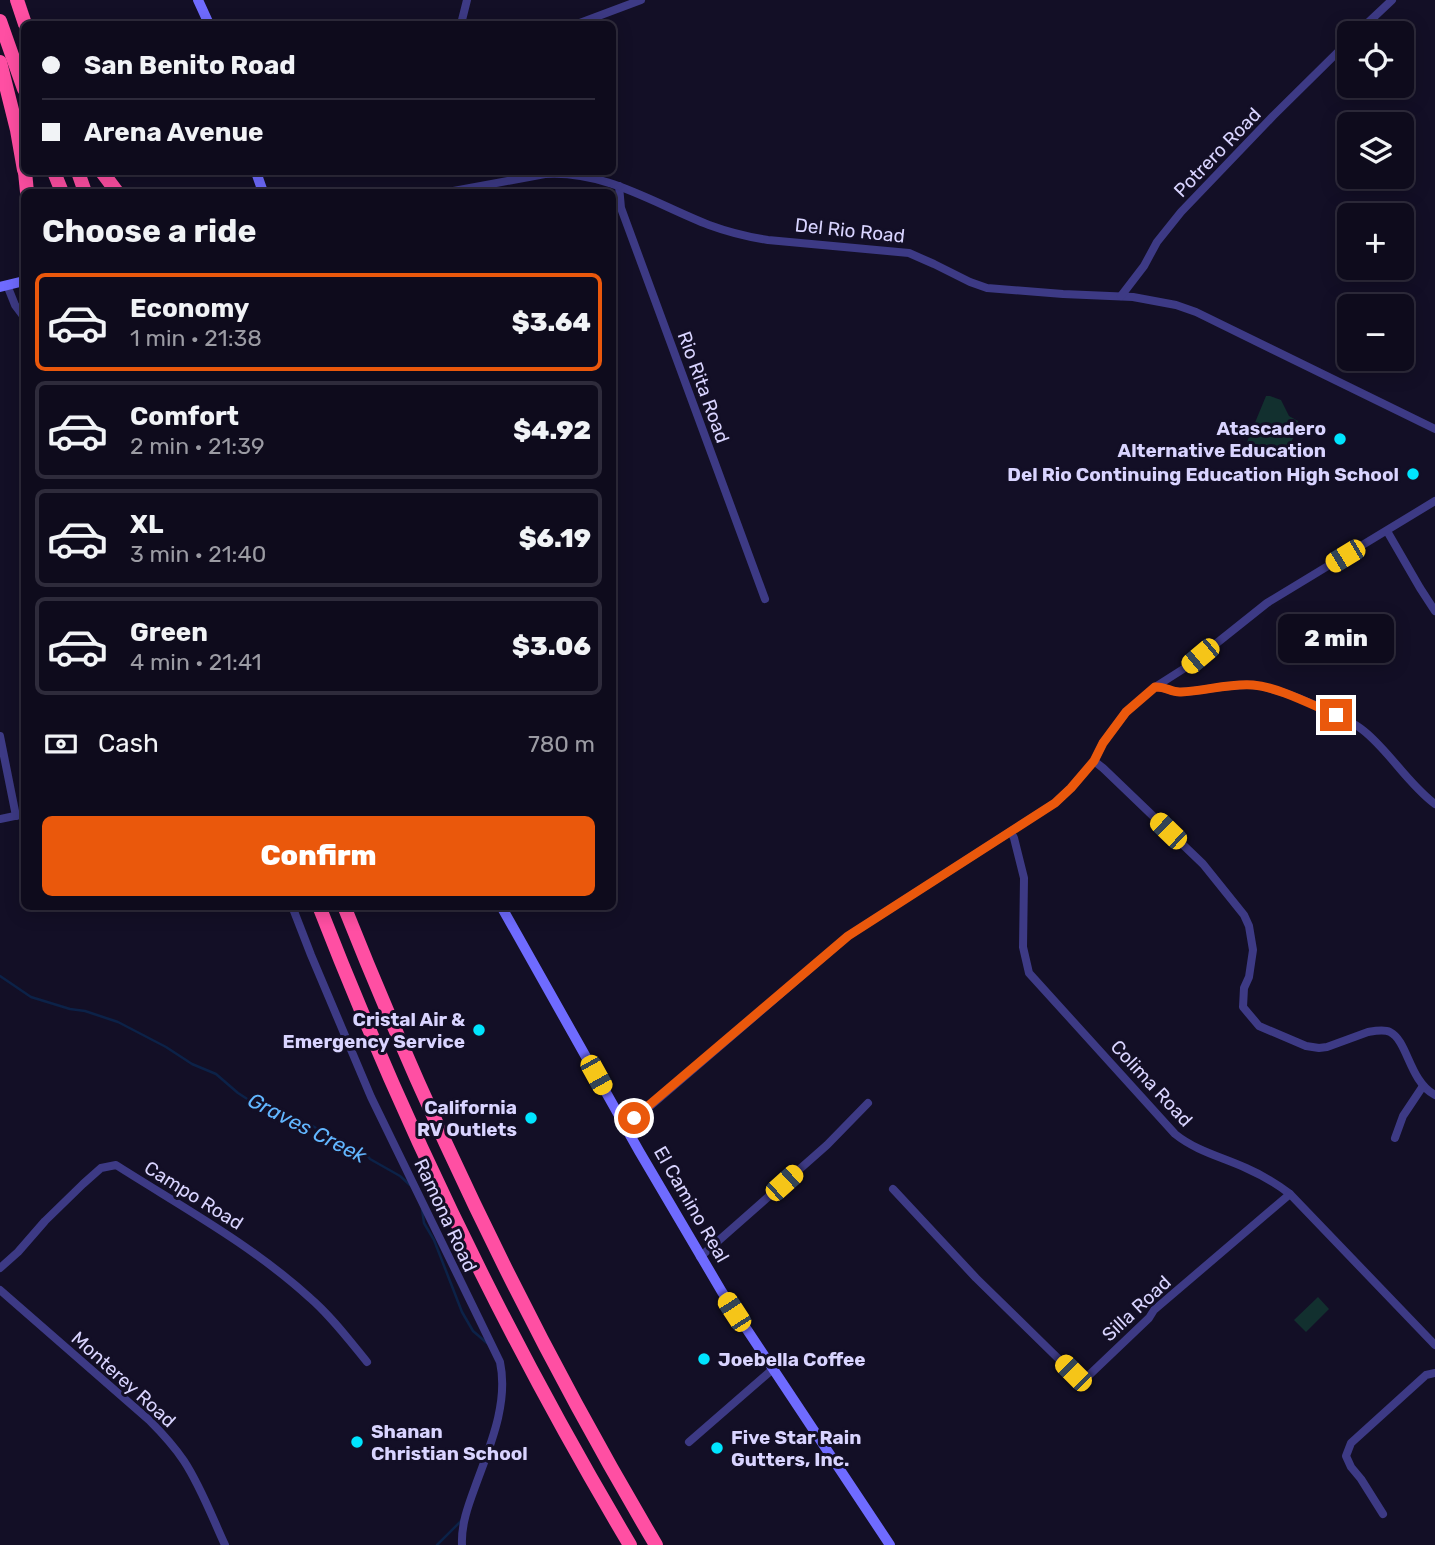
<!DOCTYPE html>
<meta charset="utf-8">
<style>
:root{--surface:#0e0b1c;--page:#1c1929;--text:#f1f3f6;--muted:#9b9ba3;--line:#2e2b3b;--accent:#ea580c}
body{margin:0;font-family:Rubik,sans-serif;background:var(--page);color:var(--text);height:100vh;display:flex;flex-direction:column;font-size:26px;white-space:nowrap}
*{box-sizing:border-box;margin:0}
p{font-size:23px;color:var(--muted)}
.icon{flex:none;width:38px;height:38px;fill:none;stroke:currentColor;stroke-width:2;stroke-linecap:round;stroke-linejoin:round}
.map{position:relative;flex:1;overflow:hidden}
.panel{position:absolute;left:21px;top:189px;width:595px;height:721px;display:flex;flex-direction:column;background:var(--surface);border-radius:10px;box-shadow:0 4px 18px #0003,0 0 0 2px var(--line)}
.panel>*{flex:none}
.top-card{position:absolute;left:21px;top:21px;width:595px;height:154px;border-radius:10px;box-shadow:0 4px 18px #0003,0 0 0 2px var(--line);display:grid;align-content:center;height:154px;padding:0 21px;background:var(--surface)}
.controls{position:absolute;left:1337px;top:21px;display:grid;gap:14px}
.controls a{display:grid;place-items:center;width:77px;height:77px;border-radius:10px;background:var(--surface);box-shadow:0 4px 18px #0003,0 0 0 2px var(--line);font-size:35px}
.end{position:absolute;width:32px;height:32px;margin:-16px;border:9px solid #ea580c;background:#fff;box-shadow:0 0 0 4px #fff}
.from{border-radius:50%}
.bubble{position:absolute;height:49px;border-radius:10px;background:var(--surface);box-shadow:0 4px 18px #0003,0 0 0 2px var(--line);font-size:23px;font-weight:800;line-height:49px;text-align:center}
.car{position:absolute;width:21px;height:42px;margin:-21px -10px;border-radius:9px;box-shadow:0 0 5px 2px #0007;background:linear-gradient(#f5c518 24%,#345 0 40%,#f5c518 0 76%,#345 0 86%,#f5c518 0)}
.top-card b{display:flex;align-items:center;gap:24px;height:66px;font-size:26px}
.top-card b+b{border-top:2px solid var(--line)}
.top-card i{width:18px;height:18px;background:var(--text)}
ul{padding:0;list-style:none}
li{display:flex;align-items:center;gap:21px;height:98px;margin:0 14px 10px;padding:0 7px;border:4px solid var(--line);border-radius:10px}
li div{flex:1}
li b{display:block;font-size:26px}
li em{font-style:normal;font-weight:800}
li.active{border-color:var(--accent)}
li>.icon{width:63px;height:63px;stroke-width:1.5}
h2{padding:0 21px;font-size:32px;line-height:84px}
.pay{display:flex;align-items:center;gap:18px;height:77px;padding:0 21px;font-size:26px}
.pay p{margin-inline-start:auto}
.button{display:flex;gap:14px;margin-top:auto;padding:14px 21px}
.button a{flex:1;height:80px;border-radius:10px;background:var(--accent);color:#fff;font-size:28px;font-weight:800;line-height:80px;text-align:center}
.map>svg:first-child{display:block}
</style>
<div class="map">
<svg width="1435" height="1545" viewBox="0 0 1435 1545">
<rect width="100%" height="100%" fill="#130f26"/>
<!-- green -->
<g fill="#12302f">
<path d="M1266,396H1270L1281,400L1289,416L1298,421C1298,429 1295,435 1291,442C1278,462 1265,460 1247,448V442Z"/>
<polygon points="1318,1297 1329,1309 1306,1332 1294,1320"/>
</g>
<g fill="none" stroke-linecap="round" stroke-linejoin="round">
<!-- stream -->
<g stroke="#0c2248" stroke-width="2.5">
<polyline points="0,976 31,997 70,1009 85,1011 118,1022 166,1047 192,1064 216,1074 238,1093 255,1104 311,1125 343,1144 366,1154 370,1159 400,1176 410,1185"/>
<polyline points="422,1209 424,1223 434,1240 462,1312 473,1331 487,1343"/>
<polyline points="437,1545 462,1520"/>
</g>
<!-- street -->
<g stroke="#3d3a85" stroke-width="8">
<polyline points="461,24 467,0"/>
<polyline points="577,24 641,0"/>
<polyline points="1357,33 1392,0"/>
<polyline points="619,186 621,208 765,599"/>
<path d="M448,192L545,174C605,170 655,204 709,225C728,232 748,237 768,240L909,253L934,264L970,282L987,288L1063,294L1133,297L1176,305L1196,312L1435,429"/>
<polyline points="7,285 15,305 24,317"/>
<polyline points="1121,296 1144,266 1157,242 1181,212 1273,116 1349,41"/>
<polyline points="1387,531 1420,588 1435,611"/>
<path d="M1155,687C1165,686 1171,693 1181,692C1204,691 1227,684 1250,685C1273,685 1346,716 1364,731C1390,752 1408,784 1435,804"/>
<polyline points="0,736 16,816"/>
<path d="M1094,761L1103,768L1203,864L1244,915L1249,926L1253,950L1249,977L1244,988L1243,1007L1259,1026L1306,1046L1319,1048L1327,1047L1368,1032C1374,1031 1384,1029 1390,1032C1408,1041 1409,1081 1435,1095"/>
<polyline points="0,819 24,814"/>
<path d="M1011,832L1014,838L1024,878L1023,947L1029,973L1175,1134C1196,1151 1222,1157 1246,1168C1262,1175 1277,1184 1290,1194L1435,1345"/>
<path d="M292,906L311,955L371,1097L500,1362C509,1404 489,1448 475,1487C468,1506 461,1525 462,1545"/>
<polyline points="626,1127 848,936 1055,803 1071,788 1094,761 1103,743 1126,712 1155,687 1188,666 1267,603 1435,501"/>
<polyline points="1395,1138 1403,1116 1423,1086"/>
<polyline points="893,1189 976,1278 1073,1373 1079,1378 1085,1379 1149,1318 1154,1310 1290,1194"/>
<polyline points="700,1257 827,1145 868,1103"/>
<path d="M0,1268L18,1252L45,1221L83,1184L101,1168L116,1165C182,1207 252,1245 310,1298C331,1316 349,1340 367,1362"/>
<path d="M0,1290L149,1420C162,1433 174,1446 184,1461C201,1487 212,1517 225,1545"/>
<polyline points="689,1442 773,1369"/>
<polyline points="1383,1514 1361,1479 1351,1467 1346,1456 1351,1443 1426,1375 1435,1373"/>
</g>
<!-- secondary -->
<g stroke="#6f6bff" stroke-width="10">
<polyline points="198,0 209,24"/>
<polyline points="256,172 263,192"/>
<polyline points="0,287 24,281"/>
<polyline points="501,906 639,1151 722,1292 890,1545"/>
</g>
<!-- highway -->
<g stroke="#ff4fa3" stroke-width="14">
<polyline points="17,0 25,24"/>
<polyline points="0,21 24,89"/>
<polyline points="0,62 17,130 24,170"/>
<polyline points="25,172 27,192"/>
<polyline points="54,172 62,192"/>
<polyline points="78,172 85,192"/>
<polyline points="102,172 117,192"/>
<path d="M319,906C405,1127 509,1342 630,1545"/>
<path d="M344,906C432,1127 535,1341 656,1545"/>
</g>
</g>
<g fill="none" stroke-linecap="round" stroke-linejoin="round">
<!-- route -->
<path stroke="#ea580c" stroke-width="9" d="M634,1118L848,936L1055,803L1071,788L1094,761L1103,743L1126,712L1155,687C1165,686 1172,693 1181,692C1205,691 1230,683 1253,685C1278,687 1312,705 1336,715"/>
</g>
<!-- markers -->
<g fill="#00e5ff" stroke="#130f26" stroke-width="2.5">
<circle cx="1340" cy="439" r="7"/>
<circle cx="1413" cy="474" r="7"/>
<circle cx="479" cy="1030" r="7"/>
<circle cx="531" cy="1118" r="7"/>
<circle cx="704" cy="1359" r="7"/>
<circle cx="357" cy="1442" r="7"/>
<circle cx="717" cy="1448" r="7"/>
</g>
<g text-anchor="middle" stroke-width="6" stroke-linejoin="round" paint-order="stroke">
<!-- street labels -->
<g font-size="19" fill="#d9d4ff" stroke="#130f26">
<text transform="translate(1217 152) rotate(-46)" y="7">Potrero Road</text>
<text transform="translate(850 230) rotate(6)" y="7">Del Rio Road</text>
<text transform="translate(704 387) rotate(70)" y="7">Rio Rita Road</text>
<text transform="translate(1152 1083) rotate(47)" y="7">Colima Road</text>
<text transform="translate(194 1195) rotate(32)" y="7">Campo Road</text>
<text transform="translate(692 1204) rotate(60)" y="7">El Camino Real</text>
<text transform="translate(446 1215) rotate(65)" y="7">Ramona Road</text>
<text transform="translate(1136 1308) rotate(-43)" y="7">Silla Road</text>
<text transform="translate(124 1379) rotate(42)" y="7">Monterey Road</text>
</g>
<!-- poi labels -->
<g font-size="19" font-weight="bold" fill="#d9d4ff" stroke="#130f26" text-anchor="end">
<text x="1326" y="435">Atascadero<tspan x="1326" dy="22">Alternative Education</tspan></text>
<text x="1399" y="481">Del Rio Continuing Education High School</text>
<text x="465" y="1026">Cristal Air &amp;<tspan x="465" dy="22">Emergency Service</tspan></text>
<text x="517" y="1114">California<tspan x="517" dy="22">RV Outlets</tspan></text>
<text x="718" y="1366" text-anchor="start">Joebella Coffee</text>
<text x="371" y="1438" text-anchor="start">Shanan<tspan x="371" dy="22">Christian School</tspan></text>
<text x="731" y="1444" text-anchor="start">Five Star Rain<tspan x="731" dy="22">Gutters, Inc.</tspan></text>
</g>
<!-- water labels -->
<g font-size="21" font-style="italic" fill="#62b6ff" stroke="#130f26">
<text transform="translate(307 1128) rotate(27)" y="7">Graves Creek</text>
</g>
</g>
</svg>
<div class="controls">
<a><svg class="icon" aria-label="locate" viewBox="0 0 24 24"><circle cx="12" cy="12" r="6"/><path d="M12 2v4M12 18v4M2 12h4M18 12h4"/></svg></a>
<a><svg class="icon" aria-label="layers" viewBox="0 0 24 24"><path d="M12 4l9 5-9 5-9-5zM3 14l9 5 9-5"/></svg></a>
<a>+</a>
<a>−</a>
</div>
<i class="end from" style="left:634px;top:1118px"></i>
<i class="end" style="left:1336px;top:715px"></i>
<div class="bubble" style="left:1278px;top:614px;width:116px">2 min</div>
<i class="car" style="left:1345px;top:556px;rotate:239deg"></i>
<i class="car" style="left:1200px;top:656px;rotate:230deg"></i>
<i class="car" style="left:1168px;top:831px;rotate:314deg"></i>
<i class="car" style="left:596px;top:1075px;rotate:151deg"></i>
<i class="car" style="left:784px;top:1183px;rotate:48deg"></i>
<i class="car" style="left:734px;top:1312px;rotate:327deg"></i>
<i class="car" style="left:1073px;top:1373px;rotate:315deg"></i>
<div class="top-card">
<b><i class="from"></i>San Benito Road</b>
<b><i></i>Arena Avenue</b>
</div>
<section class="panel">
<h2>Choose a ride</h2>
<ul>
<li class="active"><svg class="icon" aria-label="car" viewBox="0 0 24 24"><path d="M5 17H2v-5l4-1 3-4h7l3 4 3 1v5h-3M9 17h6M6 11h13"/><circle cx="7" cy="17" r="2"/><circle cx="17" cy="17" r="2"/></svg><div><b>Economy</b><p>1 min · 21:38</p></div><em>$3.64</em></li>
<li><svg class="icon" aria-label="car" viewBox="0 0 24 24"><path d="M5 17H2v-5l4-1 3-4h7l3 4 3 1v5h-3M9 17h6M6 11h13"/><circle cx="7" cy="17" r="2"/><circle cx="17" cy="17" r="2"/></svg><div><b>Comfort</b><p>2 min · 21:39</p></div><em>$4.92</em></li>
<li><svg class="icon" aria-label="car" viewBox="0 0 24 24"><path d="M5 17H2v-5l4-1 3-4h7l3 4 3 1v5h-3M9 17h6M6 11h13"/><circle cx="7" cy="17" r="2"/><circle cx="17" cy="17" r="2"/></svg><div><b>XL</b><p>3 min · 21:40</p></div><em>$6.19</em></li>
<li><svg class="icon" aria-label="car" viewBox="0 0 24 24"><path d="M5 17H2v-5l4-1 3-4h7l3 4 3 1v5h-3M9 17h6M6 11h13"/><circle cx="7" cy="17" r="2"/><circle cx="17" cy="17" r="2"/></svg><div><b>Green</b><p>4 min · 21:41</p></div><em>$3.06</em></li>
</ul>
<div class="pay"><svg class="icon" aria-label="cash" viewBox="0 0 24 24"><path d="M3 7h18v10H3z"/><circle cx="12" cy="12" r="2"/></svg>Cash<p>780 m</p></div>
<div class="button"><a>Confirm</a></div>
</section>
</div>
